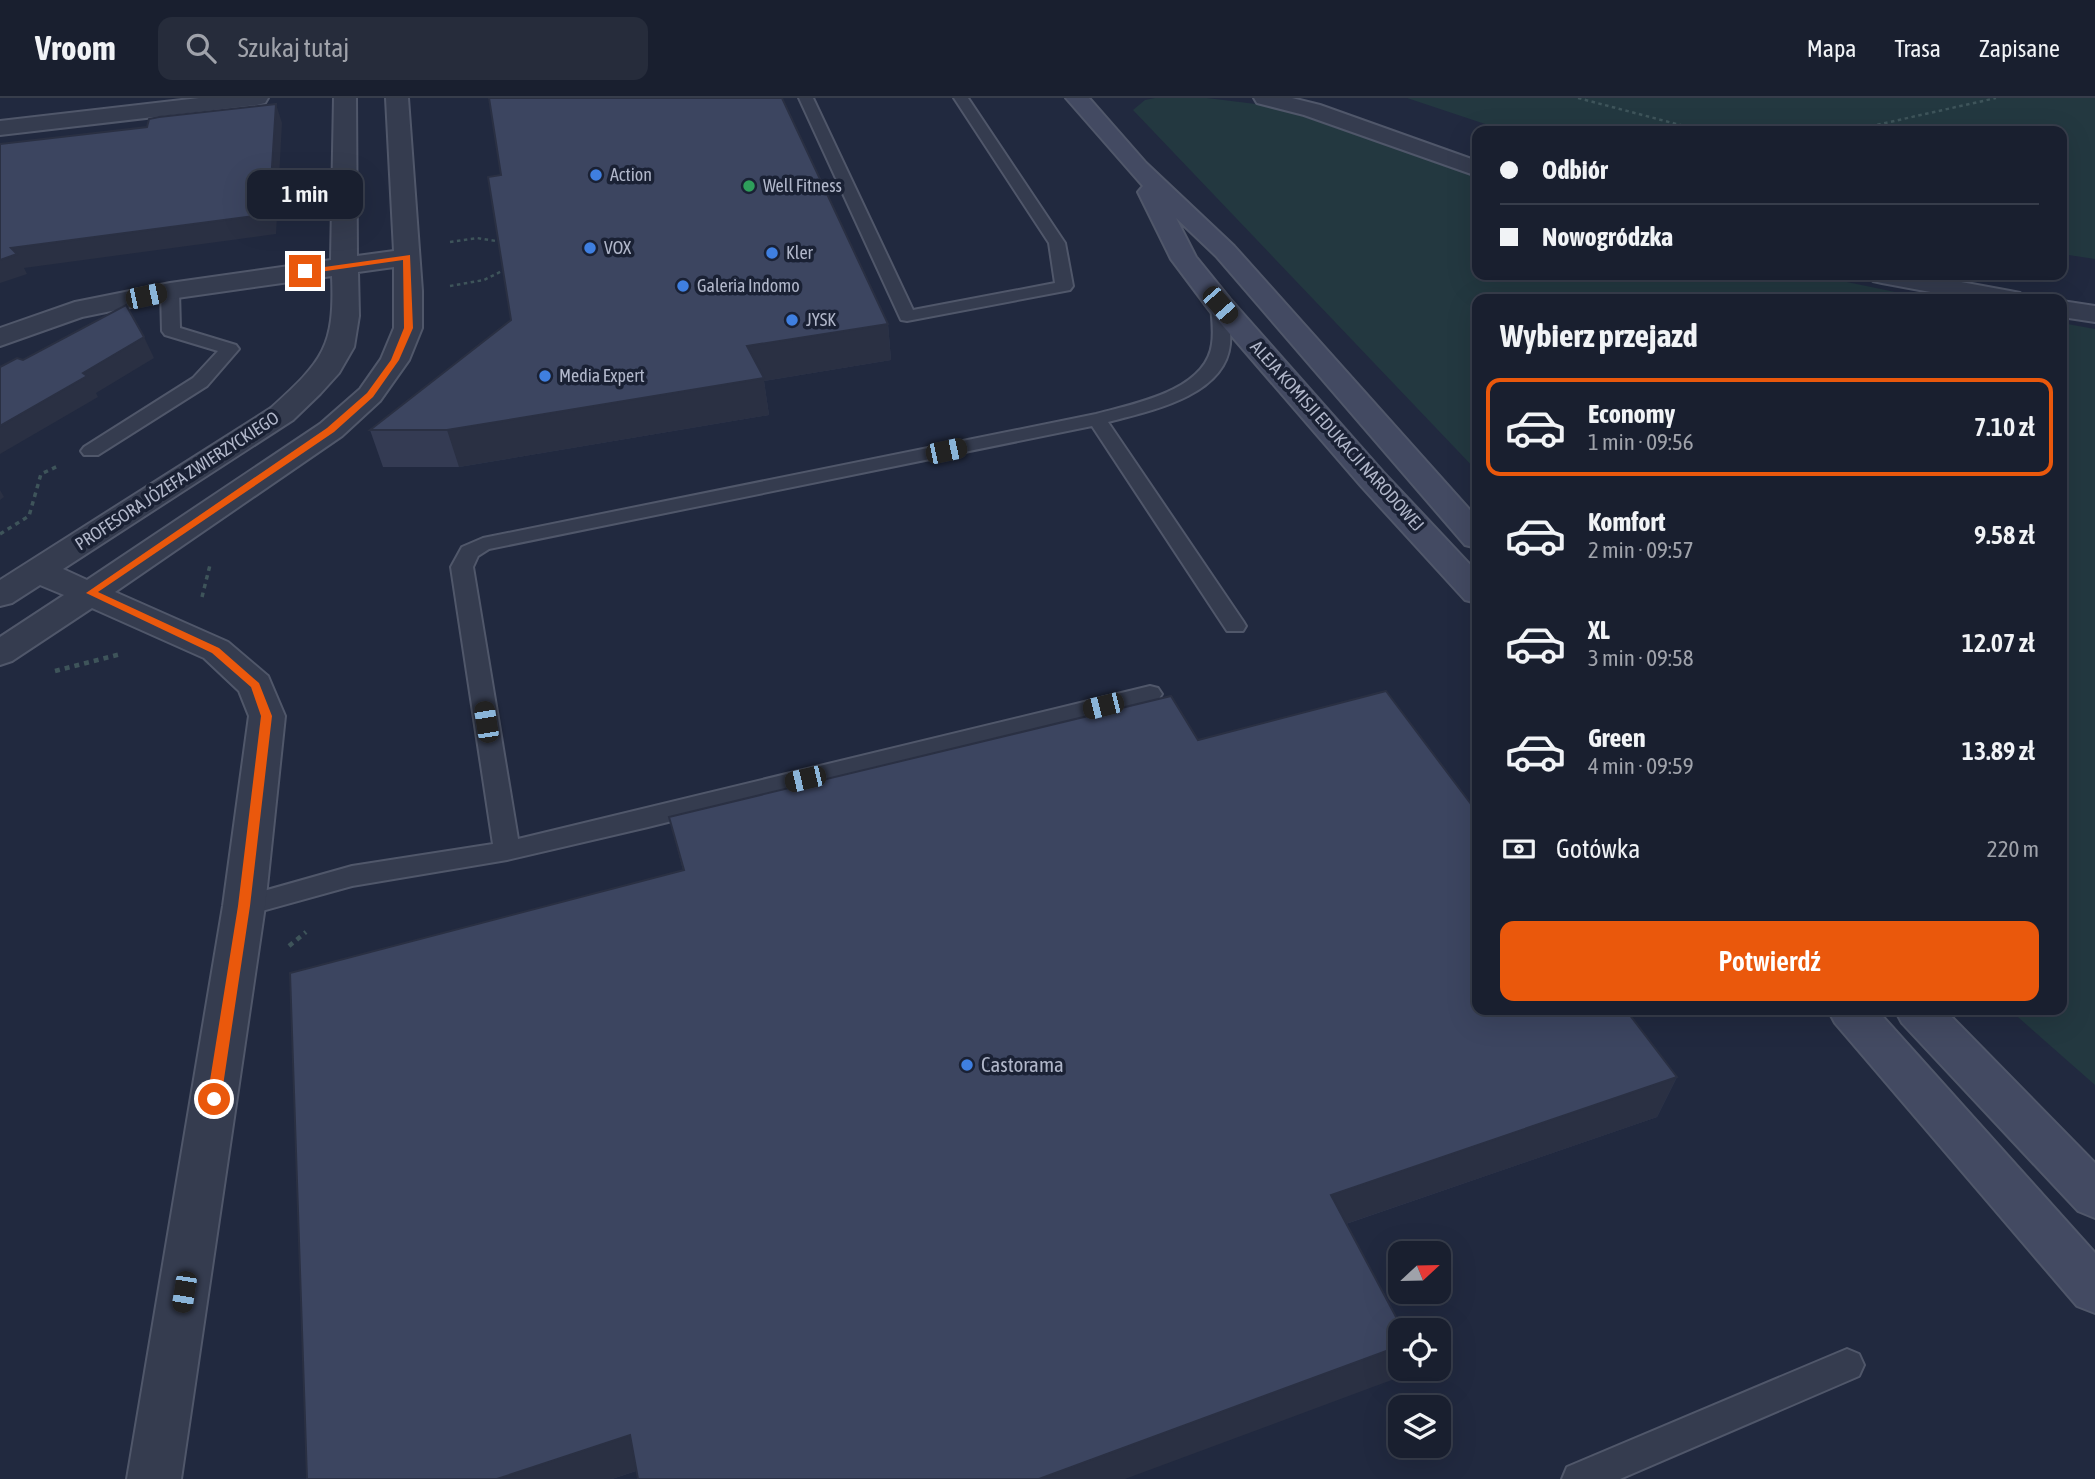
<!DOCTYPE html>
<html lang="pl">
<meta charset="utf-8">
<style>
:root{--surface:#191f2f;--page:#262c3b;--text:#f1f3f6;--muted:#9fa2aa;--line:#373d4b;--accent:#ea580c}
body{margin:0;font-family:"Asap Condensed",sans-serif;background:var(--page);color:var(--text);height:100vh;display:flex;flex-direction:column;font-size:26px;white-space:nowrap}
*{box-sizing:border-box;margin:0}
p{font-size:23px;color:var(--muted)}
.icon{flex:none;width:38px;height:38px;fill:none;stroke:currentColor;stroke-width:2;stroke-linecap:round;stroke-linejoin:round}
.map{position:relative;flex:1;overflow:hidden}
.side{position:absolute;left:1472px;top:196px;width:595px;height:721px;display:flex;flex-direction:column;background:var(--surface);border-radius:14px;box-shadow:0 7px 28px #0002,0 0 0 2px var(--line)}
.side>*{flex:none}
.banner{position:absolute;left:1472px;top:28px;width:595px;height:154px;border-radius:14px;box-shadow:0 7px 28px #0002,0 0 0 2px var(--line);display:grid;align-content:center;height:154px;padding:0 28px;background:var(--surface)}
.needle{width:46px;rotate:68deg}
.fabs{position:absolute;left:1388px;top:1143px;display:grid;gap:14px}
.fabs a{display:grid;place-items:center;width:63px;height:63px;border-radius:14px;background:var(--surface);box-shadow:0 7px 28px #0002,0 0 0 2px var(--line);font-size:35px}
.end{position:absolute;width:32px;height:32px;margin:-16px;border:9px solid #ea580c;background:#fff;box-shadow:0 0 0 4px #fff}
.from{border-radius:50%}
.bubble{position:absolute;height:49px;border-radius:14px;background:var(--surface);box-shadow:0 7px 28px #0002,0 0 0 2px var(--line);font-size:23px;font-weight:600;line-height:49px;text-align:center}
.car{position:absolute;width:21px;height:42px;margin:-21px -10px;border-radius:9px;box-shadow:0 0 5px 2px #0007;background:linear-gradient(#222 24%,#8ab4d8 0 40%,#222 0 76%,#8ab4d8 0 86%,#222 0)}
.banner b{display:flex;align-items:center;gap:24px;height:66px;font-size:26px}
.banner b+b{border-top:2px solid var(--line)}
.banner i{width:18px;height:18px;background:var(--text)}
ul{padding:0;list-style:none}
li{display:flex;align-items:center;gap:21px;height:98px;margin:0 14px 10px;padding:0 14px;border:4px solid transparent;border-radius:14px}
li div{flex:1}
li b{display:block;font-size:26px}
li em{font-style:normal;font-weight:600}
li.current{border-color:var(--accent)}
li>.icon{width:63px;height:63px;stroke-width:1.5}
h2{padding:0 28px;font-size:32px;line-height:84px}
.pay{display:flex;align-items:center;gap:18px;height:77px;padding:0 28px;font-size:26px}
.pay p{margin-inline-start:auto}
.primary-button{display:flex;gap:14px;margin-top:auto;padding:14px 28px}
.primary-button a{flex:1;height:80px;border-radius:14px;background:var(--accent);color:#fff;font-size:28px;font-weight:600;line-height:80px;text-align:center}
header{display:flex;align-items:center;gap:42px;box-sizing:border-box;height:98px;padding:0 35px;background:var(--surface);border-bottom:2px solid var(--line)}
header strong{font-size:33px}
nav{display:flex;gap:38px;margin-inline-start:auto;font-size:24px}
.search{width:490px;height:63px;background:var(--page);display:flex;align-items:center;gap:18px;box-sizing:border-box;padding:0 24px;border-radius:14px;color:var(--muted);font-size:26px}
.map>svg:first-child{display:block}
</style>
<header>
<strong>Vroom</strong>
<div class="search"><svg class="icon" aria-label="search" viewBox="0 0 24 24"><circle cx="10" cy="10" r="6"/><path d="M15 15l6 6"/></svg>Szukaj tutaj</div>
<nav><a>Mapa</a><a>Trasa</a><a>Zapisane</a></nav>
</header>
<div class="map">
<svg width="2095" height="1381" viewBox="0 0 2095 1381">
<rect width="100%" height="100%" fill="#21293f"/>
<!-- green -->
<g fill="#233840">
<polygon points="1155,0 1207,0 1272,8 1477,78 1477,177 1813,177 1929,201 1477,201 1477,373 1133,12 1145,2"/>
<polygon points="1407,0 2095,0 2095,161 2062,156 2062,33 1506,33"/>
<polygon points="2062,225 2095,231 2095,987 2010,912 2062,912"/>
</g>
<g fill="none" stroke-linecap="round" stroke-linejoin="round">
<!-- lane casing -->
<g stroke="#50576a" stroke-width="4">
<g id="lane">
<polygon points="799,0 813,0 913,212 1055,185 1049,145 954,0 968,0 1065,145 1073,188 1070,192 907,223 901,222"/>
<polygon points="170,188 179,193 180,230 236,247 239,251 207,288 98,357 84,357 81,353 84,349 193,280 218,253 165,237 162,233 161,193"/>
<path d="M1220,202L1229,207C1229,219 1231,233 1230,246C1225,298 1150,313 1108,324L1243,523L1246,528L1243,533H1227L1092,328L489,451L478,458L473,469L518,741L1150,588L1158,590L1162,596L1158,602L648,729L507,762L352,788L244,818L235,815L231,808L235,801L352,768L493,746L451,469L462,449L483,440L1096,316C1133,306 1206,293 1212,246C1214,233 1212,220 1211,207Z"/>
<polygon points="1847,1251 1859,1256 1864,1267 1859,1278 1620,1381 1562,1381 1567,1369"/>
</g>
</g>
<!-- street casing -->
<g stroke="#50576a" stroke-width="4">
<g id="street">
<polygon points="199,0 268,0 265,5 257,7 0,37 0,23"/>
<path d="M334,0H356L357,158L394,153L386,0H408L422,193V230L409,262L380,303L342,338L115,494L228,544L268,578L285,618L265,808L181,1381H127L223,808L249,618L239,593L204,560L92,510L12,563L0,567V539L64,497L40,487L12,505L0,508V482L271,310C323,263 335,249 332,178L170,201L82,219L0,248V230L75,204L170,185L331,162ZM394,169V230L381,261L360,291L320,326L87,482L63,471L293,322L320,296L339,275L354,249L359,218L358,174Z"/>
<polygon points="1254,0 1292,0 1320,7 1477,63 1477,78 1304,17 1257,5"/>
<polygon points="1869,177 1923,177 2010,193 2020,195 2024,201 1968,201 1882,185 1873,183"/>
<polygon points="2062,203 2095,208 2095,224 2062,219"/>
</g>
</g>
<!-- secondary casing -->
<g stroke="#50576a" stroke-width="4">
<g id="secondary">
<polygon points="1066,0 1089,0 1146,65 1234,148 1477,420 1477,450 1465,447 1216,158 1176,120 1196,159 1230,201 1383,374 1477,474 1477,505 1465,502 1361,388 1210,213 1171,161 1138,94 1143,88"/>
<polygon points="1828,912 1877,912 2095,1155 2095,1215 2077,1208 1835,925"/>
<polygon points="1895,912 1945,912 2095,1065 2095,1120 2078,1113 1902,925"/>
</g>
</g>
<!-- path-far2 -->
<g stroke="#3e545a" stroke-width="2.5" stroke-dasharray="3.5 3.5" stroke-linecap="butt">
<polyline points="1578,0 1703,33"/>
<polyline points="1850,33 1996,0"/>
<polyline points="450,144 477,140 502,144"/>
<polyline points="450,188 484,182 508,170"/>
</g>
<!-- path-far1 -->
<g stroke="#3e545a" stroke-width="3.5" stroke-dasharray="4.5 4.5" stroke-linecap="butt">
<polyline points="0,436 29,418 41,376 58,368"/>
<polyline points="202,499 210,467"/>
</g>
<!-- path -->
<g stroke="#3e545a" stroke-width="4.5" stroke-dasharray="5 5" stroke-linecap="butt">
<polyline points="55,573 121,556"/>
<polyline points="289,848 306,834"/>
</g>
<!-- lane -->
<use href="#lane" fill="#353c4f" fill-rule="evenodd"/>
<!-- street -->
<use href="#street" fill="#353c4f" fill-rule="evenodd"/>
<!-- secondary -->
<use href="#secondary" fill="#434a62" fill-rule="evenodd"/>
</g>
<!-- wall -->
<g fill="#343b53">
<polygon points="501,77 888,226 891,262 764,283 769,317 459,369 383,369 370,332 511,222"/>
<polygon points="1198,642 1677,979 1657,1019 1346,1126 1400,1232 1400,1270 1397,1280 636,1373 612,1381 683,772 669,719"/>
</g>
<!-- shaded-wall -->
<g fill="#2a3043">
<polygon points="276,6 282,25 276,136 24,170 27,176 0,185 0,162 11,150"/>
<polygon points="888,226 891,262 764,283 769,317 459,369 447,332 747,248"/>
<polygon points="144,239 154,260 96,295 98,299 0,356 0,328 83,275"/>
<polygon points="0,392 4,399 0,402"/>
<polygon points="1677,979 1657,1019 1322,1134 1331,1097"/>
<polygon points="1400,1248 1400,1270 1397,1280 1125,1381 1039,1381"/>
<polygon points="630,1337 645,1370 612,1381 497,1381"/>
</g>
<!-- building -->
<g fill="#3c4560" stroke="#2a3043" stroke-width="2">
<polygon points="489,0 782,0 888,226 747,248 764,280 447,332 370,332 511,222 488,79 501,77"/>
<polygon points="276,6 269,116 11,150 17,156 0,162 0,46 147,29 149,21 159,19"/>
<polygon points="126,207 144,239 83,275 87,278 0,328 0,269 17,260 23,262"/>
<polygon points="1386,593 1477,714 1477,912 1626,912 1677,979 1331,1097 1403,1232 1400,1232 1400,1248 1039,1381 638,1381 630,1337 497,1381 307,1381 290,875 684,772 669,719 1171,598 1198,642"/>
</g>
<!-- route -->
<polygon fill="#ea580c" points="410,157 413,230 399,262 373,299 334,334 98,494 219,550 259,585 272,618 250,808 221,1001 214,1007 207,1001 238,808 261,618 251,589 212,555 86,495 327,330 367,295 391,262 404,230 403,162 305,176 303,172"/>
<!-- markers -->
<g fill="#3f7fe0" stroke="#1a2134" stroke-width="2.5">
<circle cx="596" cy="77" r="7"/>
<circle cx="590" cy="150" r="7"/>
<circle cx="772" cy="155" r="7"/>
<circle cx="683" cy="188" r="7"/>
<circle cx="792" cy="222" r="7"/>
<circle cx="545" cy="278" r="7"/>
<circle cx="967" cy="967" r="7"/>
</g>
<circle fill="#2e9e5b" stroke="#1a2134" stroke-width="2.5" cx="749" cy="88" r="7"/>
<g text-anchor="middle" stroke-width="7" stroke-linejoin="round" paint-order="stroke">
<!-- far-poi labels -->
<g font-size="18" fill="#b1b7ca" stroke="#1a2134" text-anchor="start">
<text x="610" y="83">Action</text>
<text x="763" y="94">Well Fitness</text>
<text x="604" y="156">VOX</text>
<text x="786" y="161">Kler</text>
<text x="697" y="194">Galeria Indomo</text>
<text x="806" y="228">JYSK</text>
<text x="559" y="284">Media Expert</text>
</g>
<!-- far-street labels -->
<g font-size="18" fill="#b1b7ca" stroke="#1a2134">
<text transform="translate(1337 338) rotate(48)" y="6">ALEJA KOMISJI EDUKACJI NARODOWEJ</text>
<text transform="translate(177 383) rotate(-33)" y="6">PROFESORA JÓZEFA ZWIERZYCKIEGO</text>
</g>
<!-- poi labels -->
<g font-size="21" fill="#b1b7ca" stroke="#1a2134" text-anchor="start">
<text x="981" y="974">Castorama</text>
</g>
</g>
</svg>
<div class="fabs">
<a><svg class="needle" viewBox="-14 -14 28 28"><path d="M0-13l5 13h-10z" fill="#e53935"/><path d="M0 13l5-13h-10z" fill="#9fa2aa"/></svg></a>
<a><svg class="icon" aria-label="locate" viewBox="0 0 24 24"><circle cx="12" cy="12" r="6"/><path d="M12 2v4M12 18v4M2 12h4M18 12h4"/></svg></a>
<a><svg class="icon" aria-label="layers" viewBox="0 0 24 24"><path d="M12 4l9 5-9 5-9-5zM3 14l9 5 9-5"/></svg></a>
</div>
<i class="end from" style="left:214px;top:1001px"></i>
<i class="end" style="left:305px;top:173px"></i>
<div class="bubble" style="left:247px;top:72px;width:116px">1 min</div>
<i class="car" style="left:146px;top:198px;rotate:78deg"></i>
<i class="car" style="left:1220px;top:207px;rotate:139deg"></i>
<i class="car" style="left:946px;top:353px;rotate:78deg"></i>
<i class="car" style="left:1103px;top:608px;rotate:256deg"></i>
<i class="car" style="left:486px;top:624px;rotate:351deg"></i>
<i class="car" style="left:805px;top:681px;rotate:257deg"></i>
<i class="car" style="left:184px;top:1194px;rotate:189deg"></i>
<div class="banner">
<b><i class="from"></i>Odbiór</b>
<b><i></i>Nowogródzka</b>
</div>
<section class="side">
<h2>Wybierz przejazd</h2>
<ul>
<li class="current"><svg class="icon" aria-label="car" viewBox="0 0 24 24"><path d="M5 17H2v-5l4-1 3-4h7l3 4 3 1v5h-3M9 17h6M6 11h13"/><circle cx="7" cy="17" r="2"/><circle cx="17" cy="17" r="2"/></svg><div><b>Economy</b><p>1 min · 09:56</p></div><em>7.10 zł</em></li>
<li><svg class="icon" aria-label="car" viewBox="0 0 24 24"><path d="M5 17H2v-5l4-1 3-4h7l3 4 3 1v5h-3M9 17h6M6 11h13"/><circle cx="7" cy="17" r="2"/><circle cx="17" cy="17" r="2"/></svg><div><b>Komfort</b><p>2 min · 09:57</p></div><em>9.58 zł</em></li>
<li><svg class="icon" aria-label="car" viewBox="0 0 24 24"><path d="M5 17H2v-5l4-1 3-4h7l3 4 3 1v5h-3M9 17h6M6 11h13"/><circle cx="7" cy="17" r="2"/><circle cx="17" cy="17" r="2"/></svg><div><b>XL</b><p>3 min · 09:58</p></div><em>12.07 zł</em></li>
<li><svg class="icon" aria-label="car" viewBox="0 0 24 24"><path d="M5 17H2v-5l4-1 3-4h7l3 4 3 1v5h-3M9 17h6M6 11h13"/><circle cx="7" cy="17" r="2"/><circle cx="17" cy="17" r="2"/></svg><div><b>Green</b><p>4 min · 09:59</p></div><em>13.89 zł</em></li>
</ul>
<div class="pay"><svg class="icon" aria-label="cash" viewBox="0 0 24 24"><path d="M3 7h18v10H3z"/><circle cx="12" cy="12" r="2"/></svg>Gotówka<p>220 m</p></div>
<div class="primary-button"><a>Potwierdź</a></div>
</section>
</div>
